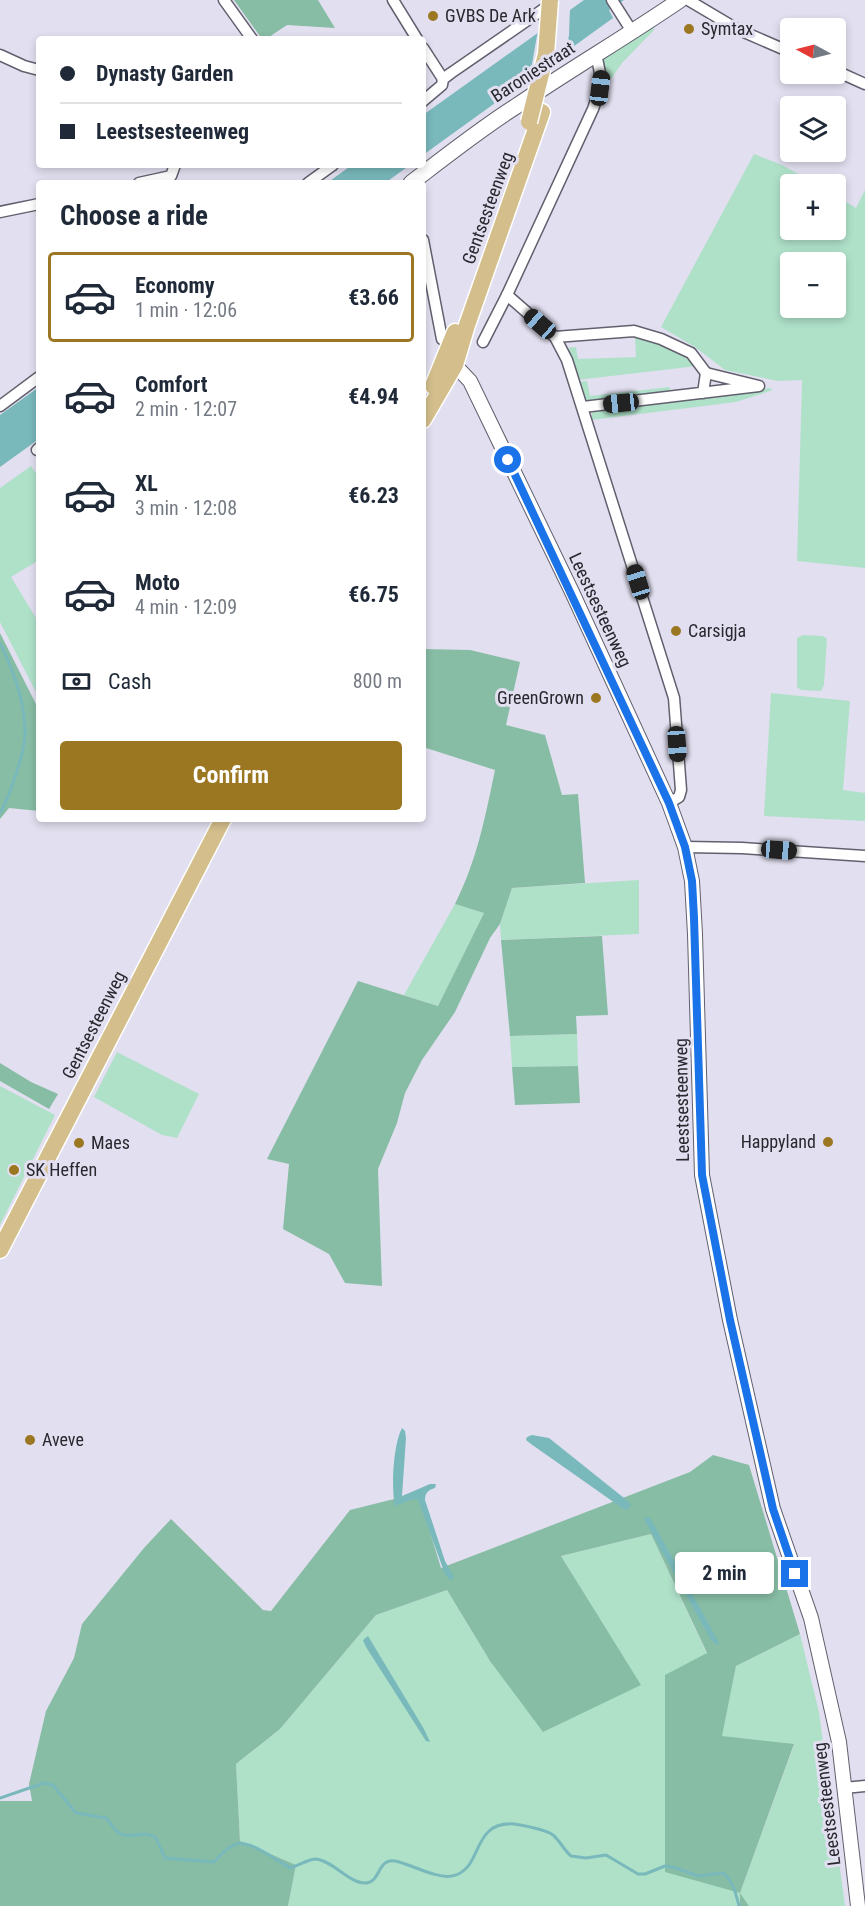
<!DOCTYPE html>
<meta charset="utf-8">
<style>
:root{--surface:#fff;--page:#f2f2f3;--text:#1f2937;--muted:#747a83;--line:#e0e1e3;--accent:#9c7722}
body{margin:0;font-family:"Roboto Condensed",sans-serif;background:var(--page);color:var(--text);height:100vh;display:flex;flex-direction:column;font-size:22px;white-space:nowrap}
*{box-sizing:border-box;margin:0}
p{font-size:20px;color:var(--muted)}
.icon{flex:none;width:33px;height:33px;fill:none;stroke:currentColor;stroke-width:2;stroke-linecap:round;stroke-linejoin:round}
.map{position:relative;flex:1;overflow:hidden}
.drawer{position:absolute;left:36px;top:180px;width:390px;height:642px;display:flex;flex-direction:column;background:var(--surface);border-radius:6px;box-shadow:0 3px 9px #0003}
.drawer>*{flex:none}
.guide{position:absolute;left:36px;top:36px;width:390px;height:132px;border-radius:6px;box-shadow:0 3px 9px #0003;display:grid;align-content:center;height:132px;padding:0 24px;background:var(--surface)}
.needle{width:39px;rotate:277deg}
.buttons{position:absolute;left:780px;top:18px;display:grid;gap:12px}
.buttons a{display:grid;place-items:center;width:66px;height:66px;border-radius:6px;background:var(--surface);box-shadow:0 3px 9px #0003;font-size:30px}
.end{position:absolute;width:27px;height:27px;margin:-14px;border:8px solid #1a73e8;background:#fff;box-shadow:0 0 0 3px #fff}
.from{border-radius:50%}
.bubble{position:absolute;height:42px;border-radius:6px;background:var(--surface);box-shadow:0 3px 9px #0003;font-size:20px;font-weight:700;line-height:42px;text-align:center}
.car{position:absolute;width:18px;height:36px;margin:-18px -9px;border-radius:8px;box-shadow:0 0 4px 2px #0007;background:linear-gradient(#222 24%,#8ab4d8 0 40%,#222 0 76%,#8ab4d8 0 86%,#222 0)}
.guide b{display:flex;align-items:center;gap:21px;height:57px;font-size:22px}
.guide b+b{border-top:2px solid var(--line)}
.guide i{width:15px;height:15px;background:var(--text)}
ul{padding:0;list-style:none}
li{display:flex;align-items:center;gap:18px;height:90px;margin:0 12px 9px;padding:0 12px;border:3px solid transparent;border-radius:6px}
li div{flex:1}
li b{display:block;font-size:22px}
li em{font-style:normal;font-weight:700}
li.active{border-color:var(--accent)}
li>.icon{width:54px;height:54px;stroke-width:1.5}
h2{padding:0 24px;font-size:27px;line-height:72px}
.pay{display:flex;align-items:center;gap:15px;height:66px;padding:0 24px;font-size:22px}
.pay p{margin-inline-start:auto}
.primary-button{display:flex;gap:12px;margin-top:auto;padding:12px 24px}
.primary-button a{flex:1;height:69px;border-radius:6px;background:var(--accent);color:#fff;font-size:24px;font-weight:700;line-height:69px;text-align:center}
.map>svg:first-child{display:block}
</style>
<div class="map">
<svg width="865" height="1906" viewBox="0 0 865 1906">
<rect width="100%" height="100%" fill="#e2dff0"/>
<!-- green -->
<g fill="#afe1c9" fill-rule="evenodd">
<polygon points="654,27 654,30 622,63 611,79 606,76 602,60 605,56"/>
<path d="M754,154L782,165L816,184H790V230H836V196L856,208L865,190V568L797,561L802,380L778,381L725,370L695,347L661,327ZM790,262H836V308H790Z"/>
<path d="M635,335C659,341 680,348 697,366L577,380L568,348L576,347L578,359L636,357Z"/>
<polygon points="587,381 590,396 670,387 670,393 588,402 584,400 578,382"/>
<polygon points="769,388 773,390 736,402 591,420 592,413 596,411 736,395"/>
<polygon points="31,466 39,478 39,560 11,577 39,623 39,698 0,622 0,488"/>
<polygon points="803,635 823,636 827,639 824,685 821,691 801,690 797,687 797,638"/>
<polygon points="771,693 850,701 843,790 865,793 865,821 764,816"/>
<polygon points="639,880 639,934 501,940 500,924 512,888"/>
<polygon points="455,904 484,913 438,1006 404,995"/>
<polygon points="577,1034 578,1066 512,1067 510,1036"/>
<polygon points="117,1052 199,1094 177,1138 162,1135 94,1097"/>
<polygon points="0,1086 55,1115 0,1225"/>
<polygon points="651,1534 707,1654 740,1893 794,1745 721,1737 736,1666 800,1634 819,1712 845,1906 749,1906 740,1895 740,1906 288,1906 296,1865 240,1842 236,1764 280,1729 376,1615 447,1590 490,1661 640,1685 561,1556"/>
</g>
<!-- forest -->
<g fill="#88bda5">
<polygon points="234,0 318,0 335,28 287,25 266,39 262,39"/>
<polygon points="0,633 39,710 39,811 9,808 0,819"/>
<path d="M423,649L470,650L520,662L506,725L545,735L562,795L578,794L585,883L512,888L500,924L490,938L455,1012L422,1060L405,1093L397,1123L378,1169L382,1286L345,1283L329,1254L283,1229L289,1164L267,1159L358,981L438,1006L484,913L455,904C477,860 485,818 495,770L423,747Z"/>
<polygon points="602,936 608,1015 576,1016 577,1034 510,1036 501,940"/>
<polygon points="0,1063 31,1082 58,1094 49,1109 0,1081"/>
<polygon points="578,1066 580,1103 515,1105 512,1067"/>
<polygon points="713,1455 749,1465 800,1634 736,1666 722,1736 794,1744 740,1893 749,1906 740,1906 740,1893 665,1872 665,1675 707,1653 651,1534 561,1556 641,1685 543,1732 490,1661 447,1590 376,1615 280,1729 236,1764 240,1841 296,1865 288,1906 0,1906 0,1801 32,1801 29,1784 46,1711 74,1658 82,1624 144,1548 171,1519 263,1610 271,1611 350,1510 418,1493 441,1568 690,1472"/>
</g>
<!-- water -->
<g fill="#79b9bc">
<polygon points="584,0 624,0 609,10 613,18 423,155 423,115"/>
<polygon points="352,165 410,165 385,183 327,183"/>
<polygon points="39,387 39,439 0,467 0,415"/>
<path d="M402,1428L405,1431L406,1438L402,1496L430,1484H436L435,1488C429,1490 425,1492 425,1500L445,1561L454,1577L451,1581L445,1574L418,1500L413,1499L395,1506C391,1488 393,1445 402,1428Z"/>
<polygon points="532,1435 549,1438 629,1502 631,1506 626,1510 622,1508 531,1444 526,1440 527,1437"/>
<polygon points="646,1517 649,1517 652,1521 717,1639 719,1643 717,1645 711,1640 644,1519"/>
<polygon points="368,1636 424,1729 430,1742 426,1741 366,1647 363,1640"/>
</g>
<!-- pier -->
<polygon fill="#e2dff0" points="570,8 569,35 565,56 529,81 538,30"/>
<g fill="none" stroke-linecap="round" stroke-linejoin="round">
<!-- stream -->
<g stroke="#79b9bc" stroke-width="3">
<path d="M0,643C13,669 25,703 25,733C25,752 10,796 0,813"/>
<path d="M0,1798L44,1783L53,1785L76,1813L106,1818C110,1822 114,1830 119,1833C130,1840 142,1829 156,1838L165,1858L214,1862C220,1855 228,1846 237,1844C250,1840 278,1861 290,1868C297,1866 309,1859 316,1859C333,1861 349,1883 365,1883C381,1883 377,1858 395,1861C411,1864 436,1879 452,1876C484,1870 470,1821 514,1824C522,1825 547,1830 553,1835C560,1841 564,1850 571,1856L586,1858L606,1855L638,1874H645L665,1866L676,1868L698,1876L723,1873C733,1881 736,1894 739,1906"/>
</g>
<!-- minor casing -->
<g stroke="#62606e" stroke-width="13">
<g id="minor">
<polyline points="224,0 252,39"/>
<polyline points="393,0 417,39"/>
<polyline points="612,0 633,33"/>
<polyline points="688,0 737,29 790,52"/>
<polyline points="423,48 443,79"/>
<polyline points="0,55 24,66 39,70"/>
<polyline points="836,71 865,84"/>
<polyline points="423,101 442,85 443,79 451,73 551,4"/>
<polyline points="139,183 171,176 175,165"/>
<polyline points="308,183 333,165"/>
<polyline points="0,212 39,204"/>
<polyline points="423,240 442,339"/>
<polyline points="507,295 555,337 567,360 674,698 681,790 679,797 669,803"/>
<polyline points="555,337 634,331 661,339 691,353 706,373"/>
<path d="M483,342L507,295L593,109C602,83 603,82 596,55"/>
<polyline points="0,406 39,377"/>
<polyline points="583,407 759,386 706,373 703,393"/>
<polyline points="37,450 39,448"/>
<polyline points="685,847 742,848 865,856"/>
<polyline points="844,1788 865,1786"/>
</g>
</g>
<!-- tertiary casing -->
<g stroke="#62606e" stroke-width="16">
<polyline id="tertiary" points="448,358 470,381 572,592 669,803 685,847 692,881 695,934 702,1175 730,1320 773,1509 811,1618 839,1742 858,1906"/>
</g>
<!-- secondary casing -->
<g stroke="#62606e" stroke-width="17">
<path id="secondary" d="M411,183C445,157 479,130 515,107C569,70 626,37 680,0"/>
</g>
<!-- primary casing -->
<g stroke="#fff" stroke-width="19">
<g id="primary">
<polyline points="433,386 455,332"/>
<polyline points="423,420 455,365 467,325 542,112"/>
<polyline points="0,1250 223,819"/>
</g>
</g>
<!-- minor -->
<use href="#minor" stroke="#fff" stroke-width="10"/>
<!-- tertiary -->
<use href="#tertiary" stroke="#fff" stroke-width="14"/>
<!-- secondary -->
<use href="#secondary" stroke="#fff" stroke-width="15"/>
<!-- primary -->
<use href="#primary" stroke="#d4bf8c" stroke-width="16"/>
<!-- primary-bridge casing -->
<g stroke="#fff" stroke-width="19" stroke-linecap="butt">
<polyline id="primary-bridge" points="529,122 546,54 550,0"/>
</g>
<!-- primary-bridge -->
<use href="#primary-bridge" stroke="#d4bf8c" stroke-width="16"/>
</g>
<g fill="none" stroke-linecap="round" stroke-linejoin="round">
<!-- route -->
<polyline stroke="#1a73e8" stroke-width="8" points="508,460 669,803 685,847 692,881 694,918 702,1175 730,1320 773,1509 795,1574"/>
</g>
<!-- markers -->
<g fill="#9c7722" stroke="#e2dff0" stroke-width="2">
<circle cx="433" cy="16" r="6"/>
<circle cx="689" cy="29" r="6"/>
<circle cx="676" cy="631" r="6"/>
<circle cx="596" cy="698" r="6"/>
<circle cx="828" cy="1142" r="6"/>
<circle cx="79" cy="1143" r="6"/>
<circle cx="14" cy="1170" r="6"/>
<circle cx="30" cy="1440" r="6"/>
</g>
<g text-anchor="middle" stroke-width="6" stroke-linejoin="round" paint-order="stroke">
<!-- poi labels -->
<g font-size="18" fill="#29282e" stroke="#e2dff0" text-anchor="start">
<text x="445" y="22">GVBS De Ark</text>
<text x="701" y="35">Symtax</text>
<text x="688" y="637">Carsigja</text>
<text x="584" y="704" text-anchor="end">GreenGrown</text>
<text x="816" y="1148" text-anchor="end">Happyland</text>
<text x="91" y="1149">Maes</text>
<text x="26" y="1176">SK Heffen</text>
<text x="42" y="1446">Aveve</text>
</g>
<!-- street labels -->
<g font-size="18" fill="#29282e" stroke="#e2dff0">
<text transform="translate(533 72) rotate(-33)" y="6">Baroniestraat</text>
<text transform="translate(488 208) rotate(-70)" y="6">Gentsesteenweg</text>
<text transform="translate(600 610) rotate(65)" y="6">Leestsesteenweg</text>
<text transform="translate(94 1025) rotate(-63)" y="6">Gentsesteenweg</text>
<text transform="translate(682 1100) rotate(-91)" y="6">Leestsesteenweg</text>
<text transform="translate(827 1804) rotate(-97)" y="6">Leestsesteenweg</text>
</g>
</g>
</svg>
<div class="buttons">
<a><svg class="needle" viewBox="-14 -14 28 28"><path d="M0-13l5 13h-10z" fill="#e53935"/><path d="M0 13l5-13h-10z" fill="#747a83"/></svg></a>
<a><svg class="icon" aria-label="layers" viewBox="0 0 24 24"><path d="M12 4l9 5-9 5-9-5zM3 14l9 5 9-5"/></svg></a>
<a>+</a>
<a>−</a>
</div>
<i class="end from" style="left:508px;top:460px"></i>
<i class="end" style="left:795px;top:1574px"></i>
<div class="bubble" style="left:675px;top:1552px;width:99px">2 min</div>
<i class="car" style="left:600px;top:88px;rotate:7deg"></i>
<i class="car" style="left:540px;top:324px;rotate:311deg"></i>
<i class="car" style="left:621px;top:403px;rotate:264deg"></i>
<i class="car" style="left:638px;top:582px;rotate:343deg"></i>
<i class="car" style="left:677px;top:744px;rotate:176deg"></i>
<i class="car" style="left:779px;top:850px;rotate:94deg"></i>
<div class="guide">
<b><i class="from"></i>Dynasty Garden</b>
<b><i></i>Leestsesteenweg</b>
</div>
<section class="drawer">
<h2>Choose a ride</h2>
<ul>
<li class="active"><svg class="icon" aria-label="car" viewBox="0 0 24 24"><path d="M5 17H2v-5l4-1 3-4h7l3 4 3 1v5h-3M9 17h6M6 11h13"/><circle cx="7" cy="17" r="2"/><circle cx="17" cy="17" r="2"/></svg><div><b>Economy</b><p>1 min · 12:06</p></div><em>€3.66</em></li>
<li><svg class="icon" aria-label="car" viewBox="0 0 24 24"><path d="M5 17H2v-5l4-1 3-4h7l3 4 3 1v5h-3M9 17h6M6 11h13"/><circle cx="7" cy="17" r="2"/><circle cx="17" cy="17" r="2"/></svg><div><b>Comfort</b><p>2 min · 12:07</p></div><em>€4.94</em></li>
<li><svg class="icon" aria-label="car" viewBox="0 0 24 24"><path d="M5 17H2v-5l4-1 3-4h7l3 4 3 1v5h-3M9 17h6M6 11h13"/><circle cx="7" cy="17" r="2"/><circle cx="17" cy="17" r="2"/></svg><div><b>XL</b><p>3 min · 12:08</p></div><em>€6.23</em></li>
<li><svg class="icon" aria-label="car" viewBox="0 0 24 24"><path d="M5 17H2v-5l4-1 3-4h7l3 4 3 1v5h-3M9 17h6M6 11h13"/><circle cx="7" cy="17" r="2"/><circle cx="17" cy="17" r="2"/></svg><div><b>Moto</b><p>4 min · 12:09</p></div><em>€6.75</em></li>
</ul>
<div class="pay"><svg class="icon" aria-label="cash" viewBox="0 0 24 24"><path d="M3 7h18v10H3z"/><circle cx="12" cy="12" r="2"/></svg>Cash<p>800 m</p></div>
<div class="primary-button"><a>Confirm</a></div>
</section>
</div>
